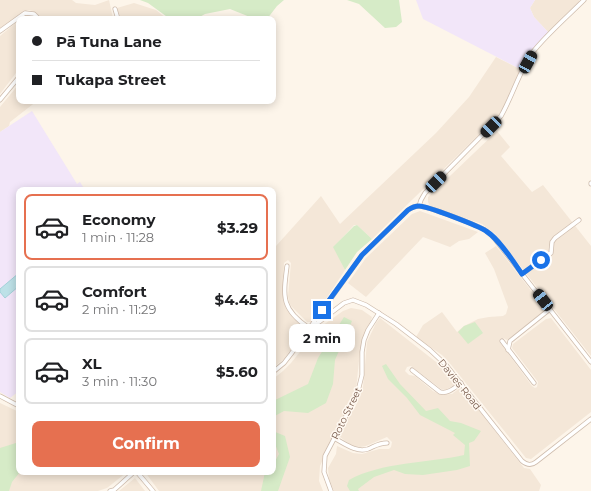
<!DOCTYPE html>
<meta charset="utf-8">
<style>
:root{--surface:#fff;--page:#f2f2f2;--text:#202124;--muted:#757577;--line:#e0e0e0;--accent:#e67050}
body{margin:0;font-family:Montserrat,sans-serif;background:var(--page);color:var(--text);height:100vh;display:flex;flex-direction:column;font-size:15px;white-space:nowrap}
*{box-sizing:border-box;margin:0}
p{font-size:13px;color:var(--muted)}
.icon{flex:none;width:22px;height:22px;fill:none;stroke:currentColor;stroke-width:2;stroke-linecap:round;stroke-linejoin:round}
.map{position:relative;flex:1;overflow:hidden}
.drawer{position:absolute;left:16px;top:187px;width:260px;height:288px;display:flex;flex-direction:column;background:var(--surface);border-radius:8px;box-shadow:0 2px 10px #0003}
.drawer>*{flex:none}
.top-card{position:absolute;left:16px;top:16px;width:260px;height:88px;border-radius:8px;box-shadow:0 2px 10px #0003;display:grid;align-content:center;height:88px;padding:0 16px;background:var(--surface)}
.end{position:absolute;width:18px;height:18px;margin:-9px;border:5px solid #1a73e8;background:#fff;box-shadow:0 0 0 2px #fff}
.from{border-radius:50%}
.bubble{position:absolute;height:28px;border-radius:8px;background:var(--surface);box-shadow:0 2px 10px #0003;font-size:13px;font-weight:700;line-height:28px;text-align:center}
.car{position:absolute;width:12px;height:24px;margin:-12px -6px;border-radius:5px;box-shadow:0 0 3px 1px #0007;background:linear-gradient(#222 24%,#8ab4d8 0 40%,#222 0 76%,#8ab4d8 0 86%,#222 0)}
.top-card b{display:flex;align-items:center;gap:14px;height:38px;font-size:15px}
.top-card b+b{border-top:1px solid var(--line)}
.top-card i{width:10px;height:10px;background:var(--text)}
ul{padding:7px 0 0;list-style:none}
li{display:flex;align-items:center;gap:12px;height:66px;margin:0 8px 6px;padding:0 8px;border:2px solid var(--line);border-radius:8px}
li div{flex:1}
li b{display:block;font-size:15px}
li em{font-style:normal;font-weight:700}
li.selected{border-color:var(--accent)}
li>.icon{width:36px;height:36px;stroke-width:1.5}
.action{display:flex;gap:8px;margin-top:auto;padding:8px 16px}
.action a{flex:1;height:46px;border-radius:8px;background:var(--accent);color:#fff;font-size:16px;font-weight:700;line-height:46px;text-align:center}
.map>svg:first-child{display:block}
</style>
<div class="map">
<svg width="591" height="491" viewBox="0 0 591 491">
<rect width="100%" height="100%" fill="#fdf5ea"/>
<!-- residential -->
<g fill="#f4e7d8">
<polygon points="0,0 72,0 76,3 95,5 109,0 113,18 112,19 41,19 33,11 28,10 23,12 0,29"/>
<polygon points="535,0 579,0 580,2 549,33 534,17 530,8"/>
<polygon points="134,3 156,10 167,19 121,19 117,8"/>
<polygon points="19,20 19,69 0,94 0,36"/>
<polygon points="496,57 520,69 504,108 496,118 372,239 357,225 354,225 334,247 345,270 311,322 307,322 291,306 289,302 288,296 291,263 288,260 284,263 283,300 287,310 306,329 284,359 273,368 273,241 276,246 321,196 340,224 436,133 469,97"/>
<polygon points="19,84 19,101 37,101 10,122 9,126 0,132 0,107"/>
<polygon points="497,131 510,147 501,156 532,192 543,185 591,246 591,356 495,234 482,224 430,206 428,202 428,197"/>
<polygon points="420,211 478,232 469,239 459,241 450,247 423,237 366,297 348,283 366,258 412,214"/>
<polygon points="496,246 544,307 544,313 507,340 503,338 499,341 532,386 535,388 537,387 538,382 512,348 513,344 546,319 551,318 591,370 591,412 531,459 526,458 448,361 442,355 416,337 423,325 442,312 457,332 464,326 478,319 489,317 503,316 506,314 508,307 494,269 485,253"/>
<polygon points="351,308 362,310 372,317 370,324 363,337 360,351 356,390 320,466 319,481 323,491 159,491 145,472 273,472 273,379 283,371 291,363 319,328 343,311"/>
<polygon points="380,318 445,369 455,382 454,385 446,390 441,389 411,366 407,367 405,371 409,375 415,376 433,391 441,395 452,394 461,387 524,468 530,469 541,485 539,491 334,491 329,479 328,468 336,454 337,446 353,453 362,454 379,449 389,449 391,447 392,442 387,437 366,446 360,447 354,446 345,441 339,436 357,403 363,387 367,342 376,323"/>
<polygon points="0,403 19,412 19,472 127,472 107,488 98,491 0,491"/>
<polygon points="135,478 145,491 118,491 119,491"/>
</g>
<!-- education -->
<g fill="#f2e6f9">
<polygon points="416,0 535,0 530,8 534,17 549,33 532,52 520,69 423,19"/>
<polygon points="32,111 77,184 80,182 85,190 19,190 19,391 10,398 0,392 0,132"/>
</g>
<!-- green -->
<g fill="#d6ebc7">
<polygon points="140,0 284,0 277,6 267,19 255,19 230,9 205,14 196,19 170,19 148,3"/>
<polygon points="347,0 399,0 402,22 396,27 385,28 359,4"/>
<polygon points="357,225 372,239 357,252 345,270 333,247 354,226"/>
<polygon points="344,317 352,321 335,360 333,384 326,403 308,413 284,411 273,417 273,401 308,384 318,358"/>
<polygon points="475,322 483,333 468,344 458,332 464,326"/>
<path d="M386,364L400,384L426,411L438,408L450,421L461,423L481,431L474,441L469,443L470,466L457,470L423,475L405,474L394,470L374,477L358,489L359,491H350L347,486L349,480C381,462 428,463 464,455L465,445L453,435L455,433L420,415L407,398L388,379L382,366Z"/>
<polygon points="273,431 285,436 290,457 278,491 261,491 265,472 273,472 273,465 279,454 275,444 273,443"/>
<polygon points="19,442 19,472 20,472 12,482 9,491 0,491 0,448"/>
</g>
<!-- water -->
<polygon fill="#bde1e7" stroke="#a4d1d9" points="19,273 19,286 5,298 0,292 0,289"/>
<g fill="none" stroke-linecap="round" stroke-linejoin="round">
<!-- minor casing -->
<g stroke="#cfbdae" stroke-width="5">
<g id="minor">
<polyline points="115,9 118,19"/>
<polyline points="0,31 25,13 34,14 39,19"/>
<polyline points="0,100 19,77"/>
<polyline points="591,183 591,184"/>
<path d="M419,206L421,200L425,193L501,116C512,97 520,70 532,53C547,34 567,17 584,0"/>
<path d="M287,266C283,297 281,309 309,328"/>
<polyline points="522,274 551,253 552,242 555,238 579,220"/>
<path d="M314,322L316,324L319,322L344,303L353,300L366,305L396,324L430,350L446,365L522,461C527,465 531,466 536,462L591,419"/>
<polyline points="502,341 534,383"/>
<polyline points="508,350 510,341 550,309"/>
<path d="M412,370L440,392C448,394 454,388 461,383"/>
<path d="M273,372L284,363L291,354L362,255L408,210C411,208 415,206 419,206C430,207 474,224 485,230C488,232 491,235 494,238L591,362"/>
<polyline points="0,396 19,406"/>
<path d="M334,438C344,443 356,453 368,449C375,446 379,443 387,443"/>
<polyline points="137,472 153,491"/>
<polyline points="110,491 114,490 134,472"/>
<polyline points="331,491 324,472 325,456 357,395 362,375 362,352 364,340 368,330 379,313"/>
</g>
</g>
<!-- minor -->
<use href="#minor" stroke="#fff" stroke-width="3.5"/>
</g>
<g fill="none" stroke-linecap="round" stroke-linejoin="round">
<!-- route -->
<path stroke="#1a73e8" stroke-width="5" d="M322,310L362,255L408,210C411,208 415,206 419,206C427,206 479,226 486,231C499,239 513,261 522,274L541,260"/>
</g>
<g text-anchor="middle" stroke-width="3" stroke-linejoin="round" paint-order="stroke">
<!-- street labels -->
<g font-size="10" fill="#785b4c" stroke="#fff9f1">
<text transform="translate(460 384) rotate(51)" y="4">Davies Road</text>
<text transform="translate(346 413) rotate(-64)" y="4">Roto Street</text>
</g>
</g>
</svg>
<i class="end from" style="left:541px;top:260px"></i>
<i class="end" style="left:322px;top:310px"></i>
<div class="bubble" style="left:289px;top:324px;width:66px">2 min</div>
<i class="car" style="left:528px;top:62px;rotate:29deg"></i>
<i class="car" style="left:491px;top:127px;rotate:225deg"></i>
<i class="car" style="left:436px;top:182px;rotate:45deg"></i>
<i class="car" style="left:543px;top:300px;rotate:322deg"></i>
<div class="top-card">
<b><i class="from"></i>Pā Tuna Lane</b>
<b><i></i>Tukapa Street</b>
</div>
<section class="drawer">
<ul>
<li class="selected"><svg class="icon" aria-label="car" viewBox="0 0 24 24"><path d="M5 17H2v-5l4-1 3-4h7l3 4 3 1v5h-3M9 17h6M6 11h13"/><circle cx="7" cy="17" r="2"/><circle cx="17" cy="17" r="2"/></svg><div><b>Economy</b><p>1 min · 11:28</p></div><em>$3.29</em></li>
<li><svg class="icon" aria-label="car" viewBox="0 0 24 24"><path d="M5 17H2v-5l4-1 3-4h7l3 4 3 1v5h-3M9 17h6M6 11h13"/><circle cx="7" cy="17" r="2"/><circle cx="17" cy="17" r="2"/></svg><div><b>Comfort</b><p>2 min · 11:29</p></div><em>$4.45</em></li>
<li><svg class="icon" aria-label="car" viewBox="0 0 24 24"><path d="M5 17H2v-5l4-1 3-4h7l3 4 3 1v5h-3M9 17h6M6 11h13"/><circle cx="7" cy="17" r="2"/><circle cx="17" cy="17" r="2"/></svg><div><b>XL</b><p>3 min · 11:30</p></div><em>$5.60</em></li>
</ul>
<div class="action"><a>Confirm</a></div>
</section>
</div>
